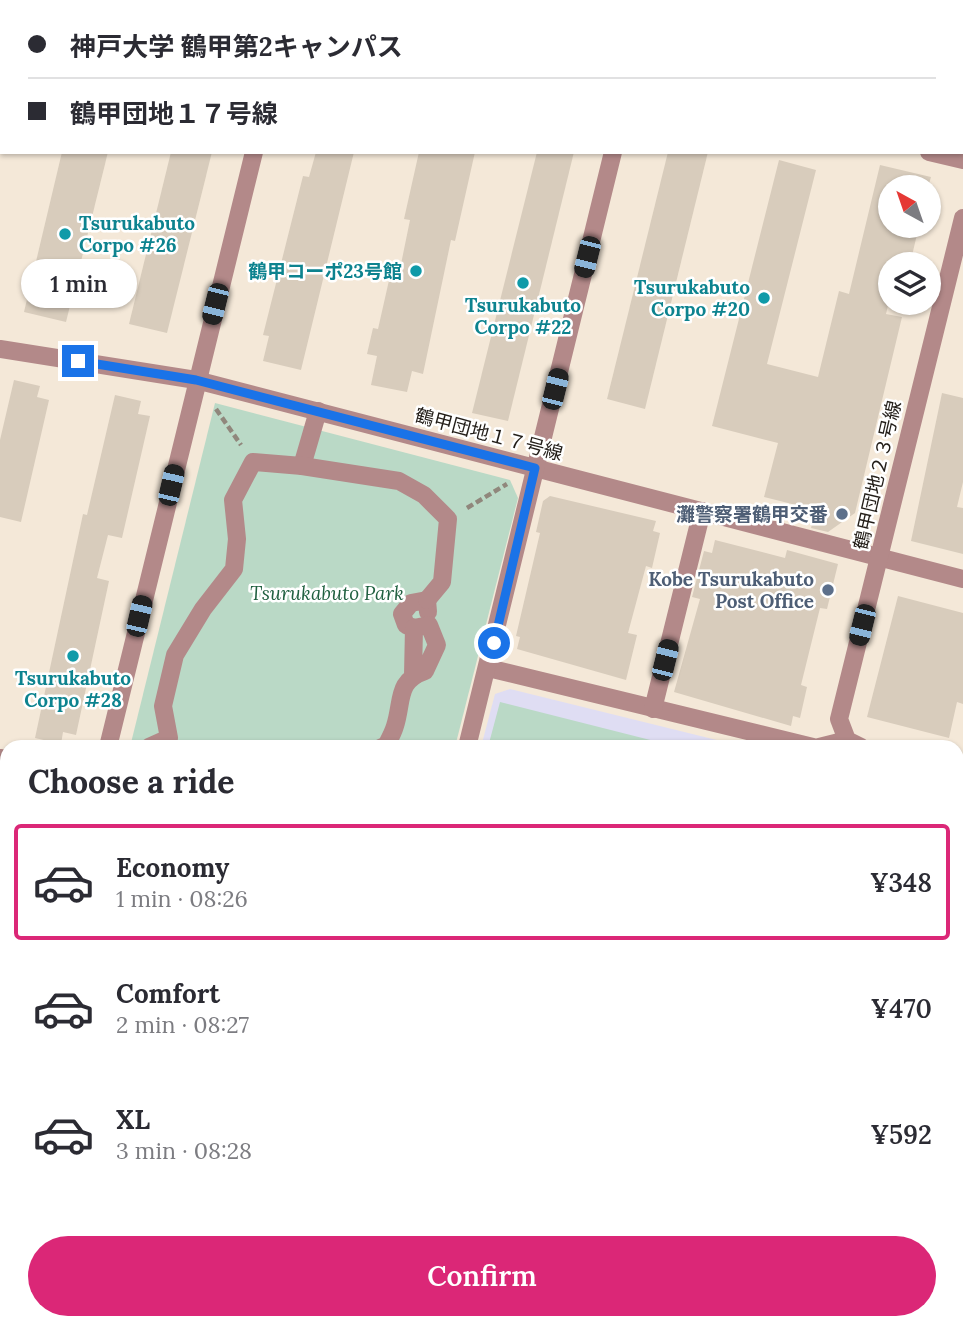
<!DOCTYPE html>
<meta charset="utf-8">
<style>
:root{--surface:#fff;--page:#f7f7f7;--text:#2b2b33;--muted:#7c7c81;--line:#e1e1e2;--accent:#db2777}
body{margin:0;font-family:Lora,"Noto Sans JP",serif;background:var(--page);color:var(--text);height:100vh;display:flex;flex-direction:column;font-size:26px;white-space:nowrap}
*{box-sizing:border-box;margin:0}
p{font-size:23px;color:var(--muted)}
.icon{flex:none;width:38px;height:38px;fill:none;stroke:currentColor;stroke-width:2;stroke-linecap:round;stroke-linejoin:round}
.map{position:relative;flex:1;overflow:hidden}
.sheet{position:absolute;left:0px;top:740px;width:964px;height:590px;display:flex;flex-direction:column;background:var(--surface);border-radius:21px 21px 0 0;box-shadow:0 2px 5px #0004}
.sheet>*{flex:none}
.top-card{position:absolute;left:0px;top:0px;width:964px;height:154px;box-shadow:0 2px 5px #0004;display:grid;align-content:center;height:154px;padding:0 28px;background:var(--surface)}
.needle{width:46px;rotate:320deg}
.fabs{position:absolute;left:878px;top:175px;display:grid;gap:14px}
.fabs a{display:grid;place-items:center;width:63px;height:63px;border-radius:50%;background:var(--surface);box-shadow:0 2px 5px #0004;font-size:35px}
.end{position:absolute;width:32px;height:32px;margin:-16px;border:9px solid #1a73e8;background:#fff;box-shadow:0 0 0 4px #fff}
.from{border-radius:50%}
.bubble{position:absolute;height:49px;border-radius:24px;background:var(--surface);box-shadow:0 2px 5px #0004;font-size:23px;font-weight:600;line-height:49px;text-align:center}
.car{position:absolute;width:21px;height:42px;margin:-21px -10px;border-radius:9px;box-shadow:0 0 5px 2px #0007;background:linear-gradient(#222 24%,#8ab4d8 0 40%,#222 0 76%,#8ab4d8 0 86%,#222 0)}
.top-card b{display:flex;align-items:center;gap:24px;height:66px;font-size:26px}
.top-card b+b{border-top:2px solid var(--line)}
.top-card i{width:18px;height:18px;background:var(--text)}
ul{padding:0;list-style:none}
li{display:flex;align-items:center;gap:21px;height:116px;margin:0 14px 10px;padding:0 14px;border:4px solid transparent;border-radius:7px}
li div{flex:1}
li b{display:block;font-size:26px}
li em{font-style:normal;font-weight:600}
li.current{border-color:var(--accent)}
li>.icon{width:63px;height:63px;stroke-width:1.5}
h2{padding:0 28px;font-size:32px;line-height:84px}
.cta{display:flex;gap:14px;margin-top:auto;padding:14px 28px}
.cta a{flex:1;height:80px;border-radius:42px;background:var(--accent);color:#fff;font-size:28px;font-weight:600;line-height:80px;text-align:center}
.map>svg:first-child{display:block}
</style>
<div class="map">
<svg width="963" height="1329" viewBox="0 0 963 1329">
<rect width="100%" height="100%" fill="#f4e8d8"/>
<!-- education -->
<g fill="#dfddf3">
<polygon points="510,689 745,747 481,747 495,694"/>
<polygon points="957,800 963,801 963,1329 338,1329 339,1323 957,1323"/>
</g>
<!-- green -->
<g fill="#bad9c6">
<polygon points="215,403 510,480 518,498 455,747 130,747"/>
<polygon points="500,702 678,747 488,747"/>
<polygon points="352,1323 719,1323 717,1329 351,1329"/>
</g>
<!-- forest -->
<polygon fill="#a0c7af" points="49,1323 122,1323 129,1329 57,1329"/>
<!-- water -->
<polygon fill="#a0b1d4" stroke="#7a859c" stroke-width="2" points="957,1049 963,1050 963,1110 957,1109"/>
<!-- building -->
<g fill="#d8ccbc">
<polygon points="62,152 108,152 66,322 24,312"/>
<polygon points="171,152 212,152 167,333 129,324"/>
<polygon points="316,152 354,152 301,370 263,361 269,336 263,335 303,176 309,177"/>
<polygon points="419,152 475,152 455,241 451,240 423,374 412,371 407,392 371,385 377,356 367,354 373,328 378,329 392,267 400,269 410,220 404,219"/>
<polygon points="537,152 574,152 508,421 472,413"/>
<polygon points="668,152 708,152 645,409 607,399"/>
<polygon points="779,160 816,170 767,364 818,377 839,291 849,294 880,165 931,177 928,187 891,187 891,226 919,226 910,264 891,264 891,293 886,314 902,317 855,513 828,532 811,528 816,510 764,497 778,443 712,426"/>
<polygon points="14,380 40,386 37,397 49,400 21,522 0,517 0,440"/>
<polygon points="942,393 963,398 963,482 957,507 963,508 963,554 911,541"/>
<polygon points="115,395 141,401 138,414 150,416 122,538 108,535 97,578 109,581 76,735 63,732 61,744 35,738 83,514 87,515"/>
<polygon points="550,496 656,521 653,531 660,533 652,568 646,566 628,633 637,635 626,680 517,649 520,637 516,636 540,533 536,532 543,501"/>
<polygon points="715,540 785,558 787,550 838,564 827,609 820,608 801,685 807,687 800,718 793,716 791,726 674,692 700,599 692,597 704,551 712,553"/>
<polygon points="898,596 963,613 963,704 957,702 949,738 867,717"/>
</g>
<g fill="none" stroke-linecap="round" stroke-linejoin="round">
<!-- path -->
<g stroke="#90877c" stroke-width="4.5" stroke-dasharray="7 3.5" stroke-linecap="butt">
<polyline points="216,409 241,445"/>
<polyline points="467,508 507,484"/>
</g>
<!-- minor -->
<g stroke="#b38989" stroke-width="18">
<polyline points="335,0 342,2"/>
<polyline points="292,2 293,0"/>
<polyline points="650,2 651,0"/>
<polyline points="929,152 963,160"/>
<polyline points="0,349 196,380 963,579"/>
<polyline points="302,466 318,411"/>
<polyline points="414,628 406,625 402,614 411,603 427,600 428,612"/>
<polyline points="488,668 813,747"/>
<polyline points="653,709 702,511"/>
<polyline points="108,747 254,152"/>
<polyline points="149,747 169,738 163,706 175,655 203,609 234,569 237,539 233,500 253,462 302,466 399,481 424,495 448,519 442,582 427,600"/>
<path d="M382,747L386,746C389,740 393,733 395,726C403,701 396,681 425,671L437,645L429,625L414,628L413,675"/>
<polyline points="467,747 613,152"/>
<polyline points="819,747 847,740"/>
<polyline points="861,747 847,740 839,719 963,218"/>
<polyline points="0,758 7,759"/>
<polyline points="957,771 963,773"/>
<polyline points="0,950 7,951"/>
<polyline points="957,995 963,997"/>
<polyline points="0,1153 7,1158"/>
<polyline points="957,1213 963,1204"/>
<polyline points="247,1323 256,1329"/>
<polyline points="325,1329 327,1323"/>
<polyline points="878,1329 882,1323"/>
</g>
<!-- major -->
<g stroke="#7d383c" stroke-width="18">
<polyline points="20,2 22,0"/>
<polyline points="66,2 69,0"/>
<polyline points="110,2 113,0"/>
<polyline points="0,16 2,15"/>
<polyline points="0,50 2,49"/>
<polyline points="0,83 2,82"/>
</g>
</g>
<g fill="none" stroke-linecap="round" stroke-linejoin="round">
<!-- route -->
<polyline stroke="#1a73e8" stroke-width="9" points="78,361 196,380 535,468 494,643"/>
</g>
<!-- markers -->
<g fill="#0f9aa8" stroke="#fff" stroke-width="2.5">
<circle cx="65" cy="234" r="7"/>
<circle cx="416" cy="271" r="7"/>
<circle cx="523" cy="283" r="7"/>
<circle cx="764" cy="298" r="7"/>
<circle cx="73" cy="656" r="7"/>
</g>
<g fill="#5c6f8a" stroke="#fff" stroke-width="2.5">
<circle cx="842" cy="514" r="7"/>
<circle cx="828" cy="590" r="7"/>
</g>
<g text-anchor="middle" stroke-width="5" stroke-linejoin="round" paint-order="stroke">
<!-- culture labels -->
<g font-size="19" font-weight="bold" fill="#0d838f" stroke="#fff" text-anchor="end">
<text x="79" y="230" text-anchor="start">Tsurukabuto<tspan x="79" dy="22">Corpo #26</tspan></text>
<text x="402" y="278">鶴甲コーポ23号館</text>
<text x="750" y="294">Tsurukabuto<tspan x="750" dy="22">Corpo #20</tspan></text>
<text x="523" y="312" text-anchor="middle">Tsurukabuto<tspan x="523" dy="22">Corpo #22</tspan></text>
<text x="73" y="685" text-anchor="middle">Tsurukabuto<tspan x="73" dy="22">Corpo #28</tspan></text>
</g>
<!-- street labels -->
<g font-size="19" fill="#221d18" stroke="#fff">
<text transform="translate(489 434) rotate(15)" y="7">鶴甲団地１７号線</text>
<text transform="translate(877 475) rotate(-77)" y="7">鶴甲団地２３号線</text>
</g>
<!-- service labels -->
<g font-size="19" font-weight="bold" fill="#4e5e75" stroke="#fff" text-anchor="end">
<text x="828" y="521">灘警察署鶴甲交番</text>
<text x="814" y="586">Kobe Tsurukabuto<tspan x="814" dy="22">Post Office</tspan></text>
</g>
<!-- park labels -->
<g font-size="19" font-style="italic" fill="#206040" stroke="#fff">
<text x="327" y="600">Tsurukabuto Park</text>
</g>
</g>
</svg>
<div class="fabs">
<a><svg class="needle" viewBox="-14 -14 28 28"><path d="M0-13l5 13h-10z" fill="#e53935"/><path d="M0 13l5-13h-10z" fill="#7c7c81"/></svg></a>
<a><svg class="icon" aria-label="layers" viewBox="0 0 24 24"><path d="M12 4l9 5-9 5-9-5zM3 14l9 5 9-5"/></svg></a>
</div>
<i class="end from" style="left:494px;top:643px"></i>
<i class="end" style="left:78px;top:361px"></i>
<div class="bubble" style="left:21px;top:259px;width:116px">1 min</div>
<i class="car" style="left:587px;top:257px;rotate:194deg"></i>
<i class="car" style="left:215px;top:304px;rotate:194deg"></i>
<i class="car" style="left:555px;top:389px;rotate:14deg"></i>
<i class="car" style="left:171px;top:485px;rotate:13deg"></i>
<i class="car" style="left:139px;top:616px;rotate:13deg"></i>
<i class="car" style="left:862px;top:625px;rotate:194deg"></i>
<i class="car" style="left:665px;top:660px;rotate:14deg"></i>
<div class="top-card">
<b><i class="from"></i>神戸大学 鶴甲第2キャンパス</b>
<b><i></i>鶴甲団地１７号線</b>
</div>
<section class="sheet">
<h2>Choose a ride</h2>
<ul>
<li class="current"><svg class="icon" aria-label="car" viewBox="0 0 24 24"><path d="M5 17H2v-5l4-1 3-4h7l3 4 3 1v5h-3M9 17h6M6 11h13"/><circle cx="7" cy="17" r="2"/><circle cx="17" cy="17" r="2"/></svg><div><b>Economy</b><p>1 min · 08:26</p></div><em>¥348</em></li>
<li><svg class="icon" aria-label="car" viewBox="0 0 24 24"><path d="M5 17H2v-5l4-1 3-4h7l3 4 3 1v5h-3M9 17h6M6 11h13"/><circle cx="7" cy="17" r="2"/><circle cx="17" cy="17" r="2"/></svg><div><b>Comfort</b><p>2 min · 08:27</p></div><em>¥470</em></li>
<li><svg class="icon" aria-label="car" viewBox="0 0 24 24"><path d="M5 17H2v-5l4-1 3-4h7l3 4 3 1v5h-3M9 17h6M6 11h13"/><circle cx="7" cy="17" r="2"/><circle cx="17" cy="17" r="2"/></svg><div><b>XL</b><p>3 min · 08:28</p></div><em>¥592</em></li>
</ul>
<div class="cta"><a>Confirm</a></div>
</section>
</div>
